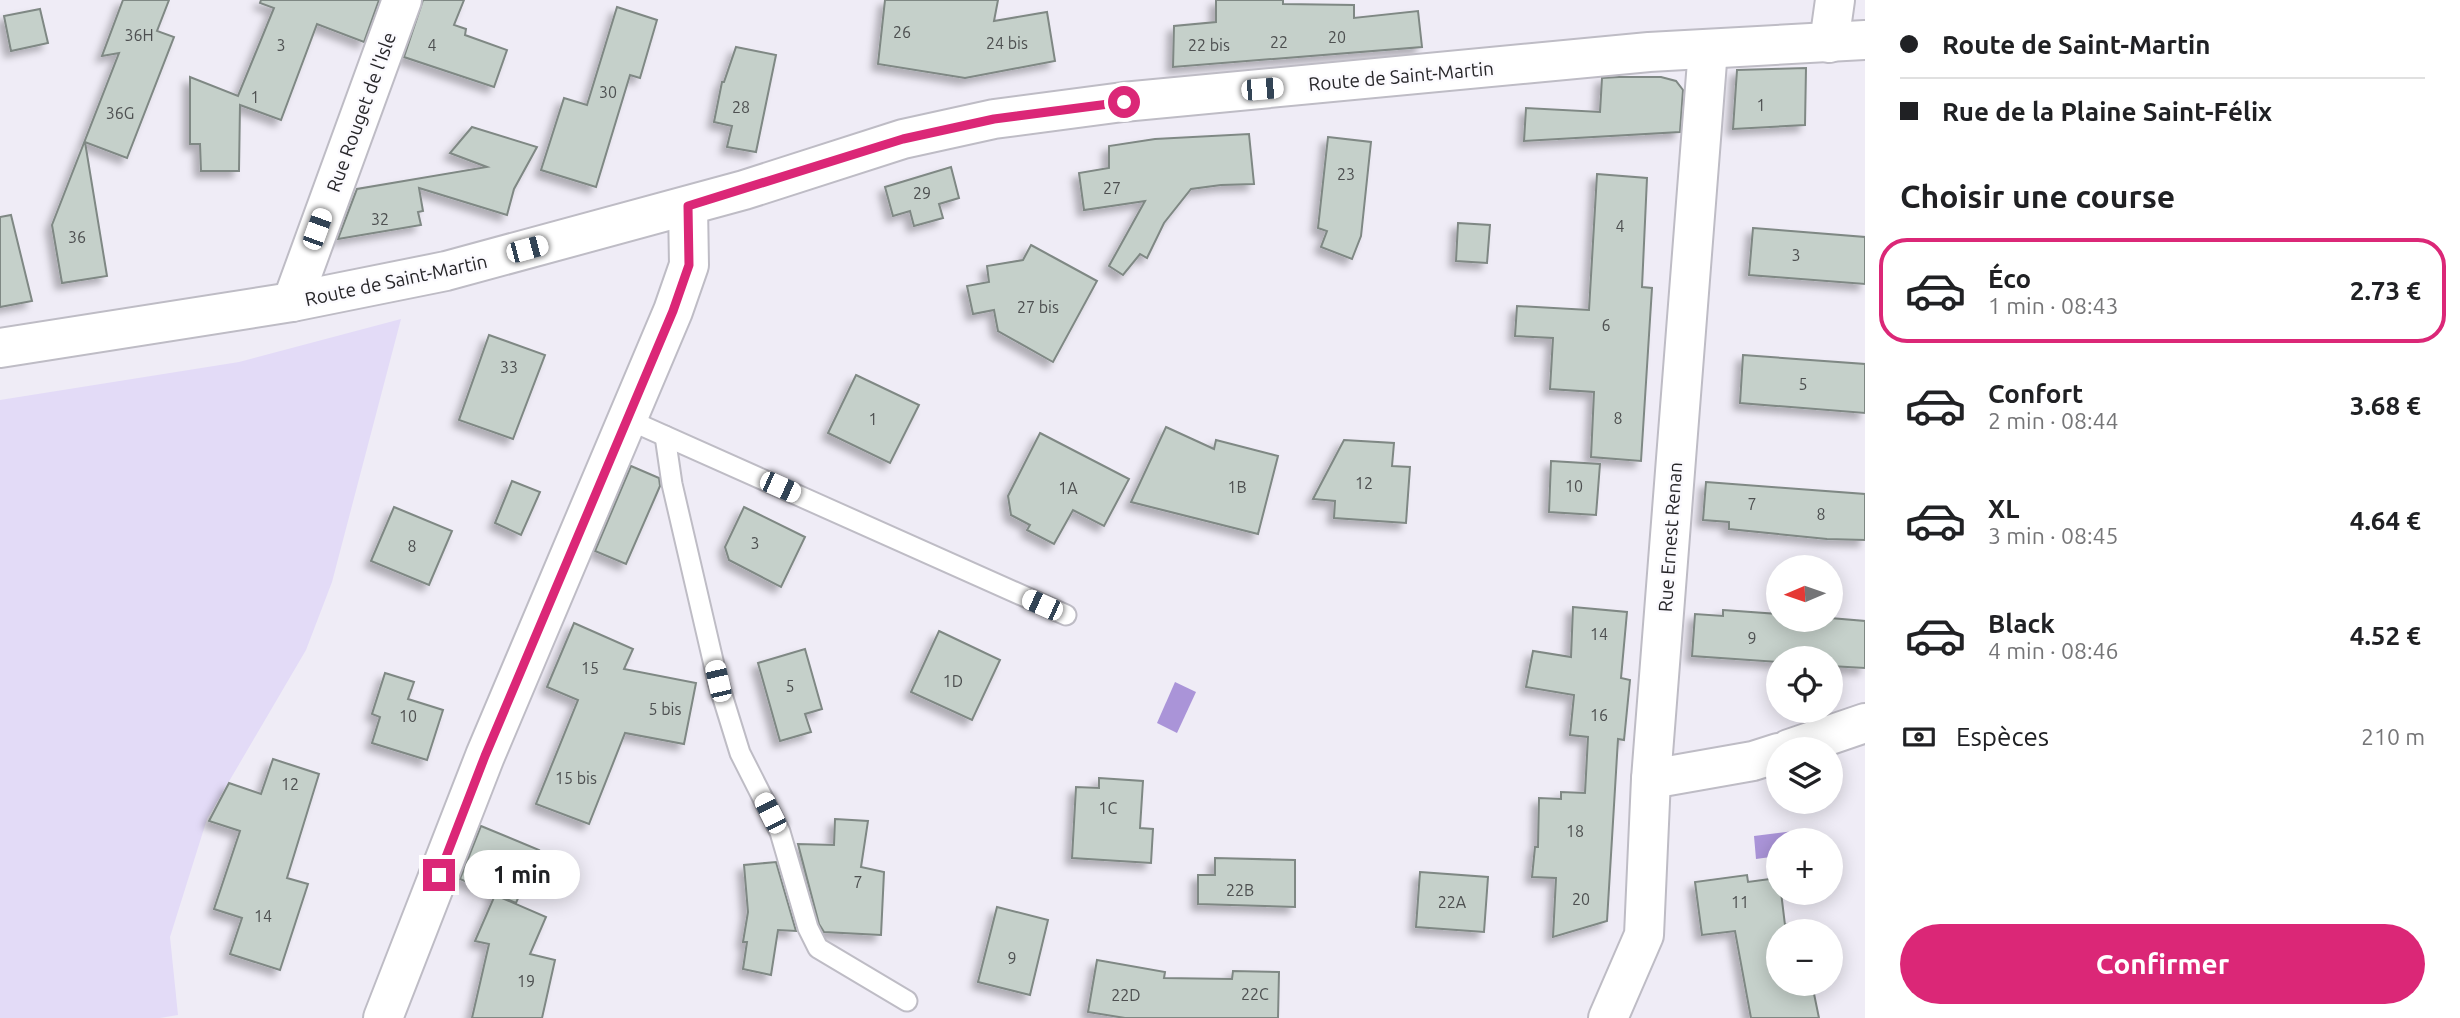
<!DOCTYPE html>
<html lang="fr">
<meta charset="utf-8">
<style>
:root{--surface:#fff;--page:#f2f2f2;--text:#202124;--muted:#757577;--line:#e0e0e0;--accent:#db2777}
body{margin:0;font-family:Ubuntu,sans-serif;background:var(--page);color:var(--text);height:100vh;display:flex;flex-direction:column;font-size:26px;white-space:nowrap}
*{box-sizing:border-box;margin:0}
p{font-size:23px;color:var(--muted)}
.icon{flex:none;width:38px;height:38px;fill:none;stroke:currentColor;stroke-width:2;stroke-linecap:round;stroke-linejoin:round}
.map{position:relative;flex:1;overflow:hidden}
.panel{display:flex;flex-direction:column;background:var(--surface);width:595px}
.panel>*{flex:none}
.hud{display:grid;align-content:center;height:154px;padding:0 35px;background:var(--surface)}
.needle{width:46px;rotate:268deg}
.buttons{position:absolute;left:1766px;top:555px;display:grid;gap:14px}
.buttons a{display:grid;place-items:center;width:77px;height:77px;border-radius:50%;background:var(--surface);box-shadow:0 4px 18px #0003;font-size:35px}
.end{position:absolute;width:32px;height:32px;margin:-16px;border:9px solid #db2777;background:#fff;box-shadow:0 0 0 4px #fff}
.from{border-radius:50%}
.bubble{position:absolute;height:49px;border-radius:24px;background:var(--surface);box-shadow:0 4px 18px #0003;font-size:23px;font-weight:600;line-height:49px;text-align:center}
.car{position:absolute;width:21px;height:42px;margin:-21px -10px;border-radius:9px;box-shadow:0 0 5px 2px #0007;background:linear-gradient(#fff 24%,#345 0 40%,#fff 0 76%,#345 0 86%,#fff 0)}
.hud b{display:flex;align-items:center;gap:24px;height:66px;font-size:26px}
.hud b+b{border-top:2px solid var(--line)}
.hud i{width:18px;height:18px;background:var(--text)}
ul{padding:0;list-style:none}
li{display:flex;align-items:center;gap:21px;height:105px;margin:0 14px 10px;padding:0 21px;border:4px solid transparent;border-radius:28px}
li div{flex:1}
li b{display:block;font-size:26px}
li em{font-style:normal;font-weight:600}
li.active{border-color:var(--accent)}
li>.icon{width:63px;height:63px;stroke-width:1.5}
h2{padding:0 35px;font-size:32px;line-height:84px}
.pay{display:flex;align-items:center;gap:18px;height:77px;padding:0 35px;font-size:26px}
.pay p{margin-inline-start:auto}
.action{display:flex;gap:14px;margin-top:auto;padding:14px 35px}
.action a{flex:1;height:80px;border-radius:42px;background:var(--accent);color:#fff;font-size:28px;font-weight:600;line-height:80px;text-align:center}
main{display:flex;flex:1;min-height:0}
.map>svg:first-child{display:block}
</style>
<main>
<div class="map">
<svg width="1865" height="1018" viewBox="0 0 1865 1018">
<defs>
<filter id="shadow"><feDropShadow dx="-6" dy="6" stdDeviation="3.5" flood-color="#0004"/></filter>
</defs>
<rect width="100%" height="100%" fill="#efecf6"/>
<!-- green -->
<polygon fill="#e3dbf7" points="401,319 332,582 306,650 207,819 170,937 178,1015 160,1018 0,1018 0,400 239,362"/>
<!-- water -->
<g fill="#aa94d8">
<polygon points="1175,682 1196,692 1177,733 1157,723"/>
<polygon points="1809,829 1811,840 1778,840 1778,856 1756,859 1754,836"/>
</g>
<!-- building -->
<g fill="#c5d0ca" stroke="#7f8884" stroke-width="2" filter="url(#shadow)">
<polygon points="123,0 169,0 157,31 174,37 127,158 85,142 107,276 62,283 52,225 119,53 102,56"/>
<polygon points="261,0 379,0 364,42 317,24 281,120 240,105 239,171 201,171 200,144 190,144 190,77 238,96 274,8 260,3"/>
<polygon points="423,0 464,0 454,25 466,29 465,35 507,50 494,87 404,57"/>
<polygon points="885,0 998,0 994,21 1047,12 1055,61 965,78 878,64"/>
<polygon points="1216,0 1283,0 1283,4 1354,5 1354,18 1418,11 1422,47 1173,67 1174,26 1216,22"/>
<polygon points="617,7 657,20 640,78 630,75 596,187 541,170 564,98 587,105"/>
<polygon points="40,9 48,43 11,51 4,16"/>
<polygon points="736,47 776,55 756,152 727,147 732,126 714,122 722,82 724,82"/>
<polygon points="1806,68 1805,125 1733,129 1737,70"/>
<polygon points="1619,77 1661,77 1676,81 1683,90 1680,132 1524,141 1526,108 1600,112 1602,78"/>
<polygon points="472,127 537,147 514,189 507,215 419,188 423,211 418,212 421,225 338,239 357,189 487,167 450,153"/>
<polygon points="1249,134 1254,184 1221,185 1191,189 1164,223 1147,258 1140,254 1123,275 1109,266 1145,201 1084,210 1079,173 1109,168 1109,146 1155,139"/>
<polygon points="1328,137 1371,142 1361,236 1352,259 1321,247 1327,231 1318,228"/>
<polygon points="951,167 959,198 939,204 943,218 914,226 910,211 893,216 885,187"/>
<polygon points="1597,174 1647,178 1642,287 1652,288 1641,461 1591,457 1594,392 1550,389 1553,338 1515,336 1517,306 1589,310"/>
<polygon points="11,215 32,301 0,307 0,217"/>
<polygon points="1458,223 1490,225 1487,263 1456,261"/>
<polygon points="1753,228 1865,237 1865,284 1749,275"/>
<polygon points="1031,245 1097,281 1053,362 998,331 994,310 973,314 967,286 989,282 987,266 1023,260"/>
<polygon points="489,335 545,355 513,439 459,420"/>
<polygon points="1743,355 1865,364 1865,413 1740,403"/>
<polygon points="856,375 919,405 890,463 828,433"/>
<polygon points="1166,427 1214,449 1216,440 1278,456 1258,534 1131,502"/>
<polygon points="1040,433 1129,479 1104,526 1073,510 1054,544 1027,530 1030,525 1011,515 1008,496"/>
<polygon points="1344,440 1394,443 1392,466 1410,467 1406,523 1334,518 1335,501 1313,499"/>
<polygon points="1551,461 1600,464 1596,515 1549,512"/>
<polygon points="631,466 659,478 660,486 626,564 595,551"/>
<polygon points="512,481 540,492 521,535 495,523"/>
<polygon points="1706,482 1865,494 1865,540 1827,539 1729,529 1729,522 1703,520"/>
<polygon points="394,507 452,531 429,585 371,561"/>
<polygon points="744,507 805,537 781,587 729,560 725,547"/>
<polygon points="1573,607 1627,612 1621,678 1630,680 1624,740 1618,739 1607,921 1553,937 1556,878 1532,877 1535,847 1538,847 1539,798 1561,799 1561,792 1585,793 1588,737 1570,735 1574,695 1526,687 1533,651 1571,657"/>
<polygon points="1723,610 1778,614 1778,620 1830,618 1865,621 1865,668 1830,666 1830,658 1778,658 1778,662 1692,656 1695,614 1723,616"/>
<polygon points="574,623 633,649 624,669 696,683 684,744 625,733 589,824 536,804 578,700 547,687"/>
<polygon points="939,631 1000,660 972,720 911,692"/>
<polygon points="805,649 822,709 805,714 811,732 780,741 758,663"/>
<polygon points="385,673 414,682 408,699 443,710 427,760 372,743 380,717 372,714"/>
<polygon points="273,759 319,774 287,878 308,884 280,970 230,954 242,918 214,909 240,831 209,821 229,783 261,794"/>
<polygon points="1099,778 1143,781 1140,828 1153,829 1151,863 1072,858 1076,787 1099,788"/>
<polygon points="835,819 868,821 861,867 884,872 881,935 824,932 819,924 798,844 834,845"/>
<polygon points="481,826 539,850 516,903 460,879"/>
<polygon points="1215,858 1295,860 1295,907 1198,904 1198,875 1215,875"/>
<polygon points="776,862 796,931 778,930 771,975 743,969 747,942 743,942 748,912 744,865"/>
<polygon points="1420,872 1488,877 1484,932 1416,927"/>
<polygon points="1747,875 1748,882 1778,878 1778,892 1781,892 1785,925 1800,922 1801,931 1778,931 1778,984 1812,984 1819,1018 1751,1018 1735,931 1702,935 1695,882"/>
<polygon points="495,895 546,917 530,954 555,960 542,1018 472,1018 489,944 475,941"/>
<polygon points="997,907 1048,920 1030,995 978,982"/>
<polygon points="1097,960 1165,972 1164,978 1232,979 1233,971 1279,972 1278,1018 1125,1018 1088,1012"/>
</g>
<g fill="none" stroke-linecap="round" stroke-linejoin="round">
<!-- service casing -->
<g stroke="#bebcc5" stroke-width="23">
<g id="service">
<polyline points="627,419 1066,615"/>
<polyline points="665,436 672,484 718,682 740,753 780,832 808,928 818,948 907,1001"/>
</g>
</g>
<!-- minor casing -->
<g stroke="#bebcc5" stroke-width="42">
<g id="minor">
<polyline points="1829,43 1835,0"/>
<polyline points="292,302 402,0"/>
<polyline points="1789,749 1865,723"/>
<polyline points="1651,779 1753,761 1778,753"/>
<polyline points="383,1018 485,756 673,311 689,265 688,206"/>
<polyline points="1608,1018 1644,935 1651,779 1708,49"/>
</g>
</g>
<!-- secondary casing -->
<g stroke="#bebcc5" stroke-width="42">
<polyline id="secondary" points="0,348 292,302 446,271 744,190 903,139 994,119 1123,102 1649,52 1865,40"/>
</g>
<!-- service -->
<use href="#service" stroke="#fff" stroke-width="19"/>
<!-- minor -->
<use href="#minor" stroke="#fff" stroke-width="38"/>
<!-- secondary -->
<use href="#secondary" stroke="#fff" stroke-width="38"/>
</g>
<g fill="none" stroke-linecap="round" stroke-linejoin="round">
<!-- route -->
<polyline stroke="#db2777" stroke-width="9" points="439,875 485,756 673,311 689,265 688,206 903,139 994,119 1124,102"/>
</g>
<g text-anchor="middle" stroke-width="5" stroke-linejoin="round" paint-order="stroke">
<!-- number labels -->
<g font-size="16" fill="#4e5051">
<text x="902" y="38">26</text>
<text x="139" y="41">36H</text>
<text x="1337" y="43">20</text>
<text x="1279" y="48">22</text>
<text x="1007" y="49">24 bis</text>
<text x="281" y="51">3</text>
<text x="432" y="51">4</text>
<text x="1209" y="51">22 bis</text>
<text x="608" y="98">30</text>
<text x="255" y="103">1</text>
<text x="1761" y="111">1</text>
<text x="741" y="113">28</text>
<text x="120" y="119">36G</text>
<text x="1346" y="180">23</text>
<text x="1112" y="194">27</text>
<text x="922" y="199">29</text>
<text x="380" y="225">32</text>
<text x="1620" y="232">4</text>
<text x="77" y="243">36</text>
<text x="1796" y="261">3</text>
<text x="1038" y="313">27 bis</text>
<text x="1606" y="331">6</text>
<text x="509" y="373">33</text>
<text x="1803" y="390">5</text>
<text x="1618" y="424">8</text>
<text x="873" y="425">1</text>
<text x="1364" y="489">12</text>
<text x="1574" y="492">10</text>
<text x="1237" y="493">1B</text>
<text x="1068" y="494">1A</text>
<text x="1752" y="510">7</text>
<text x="1821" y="520">8</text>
<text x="755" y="549">3</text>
<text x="412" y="552">8</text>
<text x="1599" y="640">14</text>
<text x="1752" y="644">9</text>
<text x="590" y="674">15</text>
<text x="953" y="687">1D</text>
<text x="790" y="692">5</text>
<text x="665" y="715">5 bis</text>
<text x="1599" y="721">16</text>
<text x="408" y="722">10</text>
<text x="576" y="784">15 bis</text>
<text x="290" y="790">12</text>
<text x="1108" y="814">1C</text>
<text x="1575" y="837">18</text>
<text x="858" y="888">7</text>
<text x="1240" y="896">22B</text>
<text x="1581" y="905">20</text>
<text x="1452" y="908">22A</text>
<text x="1740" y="908">11</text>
<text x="263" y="922">14</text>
<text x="1012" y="964">9</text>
<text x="526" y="987">19</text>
<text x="1255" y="1000">22C</text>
<text x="1126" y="1001">22D</text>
</g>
<!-- street labels -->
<g font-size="19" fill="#272629" stroke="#fbfafe">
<text transform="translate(1401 76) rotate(-5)" y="7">Route de Saint-Martin</text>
<text transform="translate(361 112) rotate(-70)" y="7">Rue Rouget de l'Isle</text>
<text transform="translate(396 280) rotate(-12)" y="7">Route de Saint-Martin</text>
<text transform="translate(1670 537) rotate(-86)" y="7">Rue Ernest Renan</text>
</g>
</g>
</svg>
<div class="buttons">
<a><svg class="needle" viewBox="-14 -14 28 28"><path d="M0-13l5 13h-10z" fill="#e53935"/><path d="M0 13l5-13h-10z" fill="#757577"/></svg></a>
<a><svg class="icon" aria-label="locate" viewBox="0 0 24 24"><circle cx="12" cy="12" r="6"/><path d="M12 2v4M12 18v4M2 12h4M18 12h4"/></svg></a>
<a><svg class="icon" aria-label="layers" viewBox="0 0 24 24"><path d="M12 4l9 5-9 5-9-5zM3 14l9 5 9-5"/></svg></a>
<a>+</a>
<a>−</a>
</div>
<i class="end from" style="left:1124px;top:102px"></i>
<i class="end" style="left:439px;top:875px"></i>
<div class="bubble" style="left:464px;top:850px;width:116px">1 min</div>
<i class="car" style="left:1262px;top:89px;rotate:85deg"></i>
<i class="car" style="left:317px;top:229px;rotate:20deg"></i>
<i class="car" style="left:527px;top:249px;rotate:75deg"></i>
<i class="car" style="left:780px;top:487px;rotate:114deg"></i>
<i class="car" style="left:1042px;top:605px;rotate:294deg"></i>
<i class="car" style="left:718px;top:681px;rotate:347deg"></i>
<i class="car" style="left:770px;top:813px;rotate:333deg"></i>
</div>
<section class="panel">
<div class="hud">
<b><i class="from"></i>Route de Saint-Martin</b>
<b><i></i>Rue de la Plaine Saint-Félix</b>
</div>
<h2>Choisir une course</h2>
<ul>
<li class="active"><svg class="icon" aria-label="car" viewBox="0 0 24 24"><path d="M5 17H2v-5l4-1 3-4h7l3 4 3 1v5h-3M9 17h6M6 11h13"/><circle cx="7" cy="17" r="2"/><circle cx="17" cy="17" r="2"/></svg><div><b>Éco</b><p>1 min · 08:43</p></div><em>2.73 €</em></li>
<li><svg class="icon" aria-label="car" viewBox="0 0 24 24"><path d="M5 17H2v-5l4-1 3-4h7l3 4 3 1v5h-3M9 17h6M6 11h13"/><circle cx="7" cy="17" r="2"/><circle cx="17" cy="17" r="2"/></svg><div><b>Confort</b><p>2 min · 08:44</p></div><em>3.68 €</em></li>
<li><svg class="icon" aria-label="car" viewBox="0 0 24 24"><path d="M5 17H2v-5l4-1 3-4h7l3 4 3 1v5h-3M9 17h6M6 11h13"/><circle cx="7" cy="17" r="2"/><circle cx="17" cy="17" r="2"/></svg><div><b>XL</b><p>3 min · 08:45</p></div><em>4.64 €</em></li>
<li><svg class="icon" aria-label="car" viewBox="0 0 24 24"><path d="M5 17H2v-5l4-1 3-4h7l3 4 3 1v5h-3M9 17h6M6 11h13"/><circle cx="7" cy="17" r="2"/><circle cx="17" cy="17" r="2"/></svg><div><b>Black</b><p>4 min · 08:46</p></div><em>4.52 €</em></li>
</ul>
<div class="pay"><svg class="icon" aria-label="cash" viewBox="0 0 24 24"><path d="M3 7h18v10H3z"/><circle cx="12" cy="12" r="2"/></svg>Espèces<p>210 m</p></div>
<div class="action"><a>Confirmer</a></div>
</section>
</main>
